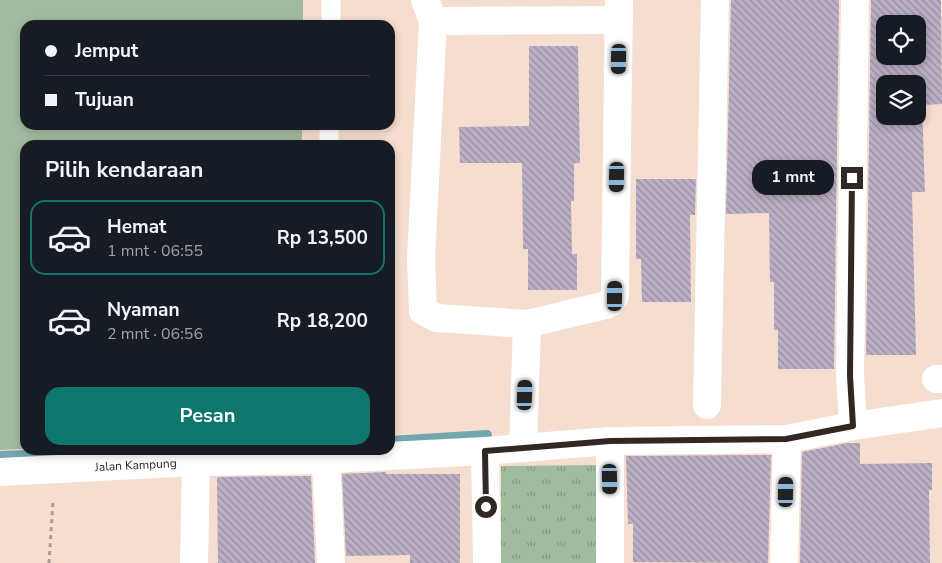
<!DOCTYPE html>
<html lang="id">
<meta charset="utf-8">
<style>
:root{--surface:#171b24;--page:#242831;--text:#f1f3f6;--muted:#9ea1a6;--line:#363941;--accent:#0f766e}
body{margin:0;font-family:"Nunito Sans",sans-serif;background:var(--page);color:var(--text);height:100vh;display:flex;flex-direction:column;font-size:19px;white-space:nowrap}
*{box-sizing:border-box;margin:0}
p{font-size:16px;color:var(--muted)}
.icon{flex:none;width:28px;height:28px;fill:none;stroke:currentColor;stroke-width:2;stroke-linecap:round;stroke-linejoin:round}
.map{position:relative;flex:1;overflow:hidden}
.sheet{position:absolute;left:20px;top:140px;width:375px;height:315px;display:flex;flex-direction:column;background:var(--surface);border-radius:15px;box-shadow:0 2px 8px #0003}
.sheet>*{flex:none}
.hud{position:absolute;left:20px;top:20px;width:375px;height:110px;border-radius:15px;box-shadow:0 2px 8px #0003;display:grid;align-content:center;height:110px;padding:0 25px;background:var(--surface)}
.buttons{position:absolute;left:876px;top:15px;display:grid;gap:10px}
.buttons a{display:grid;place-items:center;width:50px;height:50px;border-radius:10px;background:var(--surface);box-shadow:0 2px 8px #0003;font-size:25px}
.end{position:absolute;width:22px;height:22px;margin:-11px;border:6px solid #312823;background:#fff;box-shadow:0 0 0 2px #fff}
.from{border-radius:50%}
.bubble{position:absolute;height:35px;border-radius:15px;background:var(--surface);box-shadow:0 2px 8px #0003;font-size:16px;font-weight:700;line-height:35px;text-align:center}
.car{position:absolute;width:15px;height:30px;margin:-15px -8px;border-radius:6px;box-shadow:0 0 4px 1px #0007;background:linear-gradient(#222 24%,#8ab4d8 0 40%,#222 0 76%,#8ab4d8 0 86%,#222 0)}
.hud b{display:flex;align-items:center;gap:18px;height:48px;font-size:19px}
.hud b+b{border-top:1px solid var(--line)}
.hud i{width:12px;height:12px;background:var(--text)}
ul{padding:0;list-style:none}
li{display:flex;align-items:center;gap:15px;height:75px;margin:0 10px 8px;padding:0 15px;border:2px solid transparent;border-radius:15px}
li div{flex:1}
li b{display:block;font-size:19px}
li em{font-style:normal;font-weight:700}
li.on{border-color:var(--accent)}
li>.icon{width:45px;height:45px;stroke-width:1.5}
h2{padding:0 25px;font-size:22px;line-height:60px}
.button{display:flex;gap:10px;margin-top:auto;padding:10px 25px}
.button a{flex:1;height:58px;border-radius:15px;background:var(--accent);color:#fff;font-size:20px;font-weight:700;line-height:58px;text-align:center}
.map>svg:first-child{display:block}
</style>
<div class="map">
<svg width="942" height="563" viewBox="0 0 942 563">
<defs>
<pattern id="park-tufts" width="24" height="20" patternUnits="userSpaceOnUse" patternTransform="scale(1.25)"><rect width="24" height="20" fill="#a1bba0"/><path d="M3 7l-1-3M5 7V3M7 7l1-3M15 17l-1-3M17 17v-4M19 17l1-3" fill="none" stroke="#849882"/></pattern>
<pattern id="building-back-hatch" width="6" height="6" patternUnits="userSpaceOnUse" patternTransform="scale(1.25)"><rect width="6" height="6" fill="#baafc4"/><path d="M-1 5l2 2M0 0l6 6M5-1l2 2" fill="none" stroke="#988e9f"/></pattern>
</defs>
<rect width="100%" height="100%" fill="#f5ddcf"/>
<!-- grass -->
<polygon fill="#a1bba0" points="0,0 303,0 303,25 25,25 25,125 302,125 302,145 25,145 25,449 0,450"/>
<!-- park -->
<polygon fill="url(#park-tufts)" points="599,465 599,563 501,563 501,466"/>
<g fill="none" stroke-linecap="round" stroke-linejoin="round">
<!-- stream -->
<g stroke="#72a7ae" stroke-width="10">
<polyline points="390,441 487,435"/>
<polyline points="0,456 156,450"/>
</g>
</g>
<!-- building -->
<g fill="url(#building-back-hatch)" fill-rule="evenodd">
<polygon points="731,0 839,0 834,369 778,369 778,330 774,330 774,282 770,282 769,213 726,214"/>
<path d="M871,0H941L942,104L922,105L925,192H912L916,355H866ZM885,24H918V56H885ZM885,84H918V116H885Z"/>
<polygon points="529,46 578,46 580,163 574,163 574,201 571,201 572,254 577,254 577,290 528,290 528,249 523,249 522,163 460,163 459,127 529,126"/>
<polygon points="636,179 696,179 695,215 690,215 691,302 642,302 641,259 636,259"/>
<polygon points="847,443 860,443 860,464 932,463 932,490 929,490 930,563 800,563 802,452"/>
<polygon points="771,455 768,563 633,562 633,524 628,524 626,456"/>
<polygon points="386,472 386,474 460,474 460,563 410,563 410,555 346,556 342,474"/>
<polygon points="311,476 315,563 218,563 217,477"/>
</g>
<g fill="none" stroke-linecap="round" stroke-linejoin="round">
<!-- path -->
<polyline stroke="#ae9b91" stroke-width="3" stroke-dasharray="4 4" stroke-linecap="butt" points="49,563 53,501"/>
<!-- lane -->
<g stroke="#fff" stroke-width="19">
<polyline points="331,25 331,0"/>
<polyline points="329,145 329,125"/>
</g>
<!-- street -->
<g stroke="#fff" stroke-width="28">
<polyline points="425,0 433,21 421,259 423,311 437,318 527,324 606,305 612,302 615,296 619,0"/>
<polyline points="433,21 619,20"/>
<polyline points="936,379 942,379"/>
<polyline points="707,405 715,0"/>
<polyline points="853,426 850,376 855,0"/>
<polyline points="610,441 610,563"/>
<polyline points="523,447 527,324"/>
<polyline points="485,451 487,563"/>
<polyline points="326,459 331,563"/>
<path id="s1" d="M0,472L196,462L311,460L485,451L610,441L787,439L853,426L942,413"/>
<polyline points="194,563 196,462"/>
<polyline points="784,563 787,439"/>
</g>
</g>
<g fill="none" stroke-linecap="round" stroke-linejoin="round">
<!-- route -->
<polyline stroke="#312823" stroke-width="6" points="486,507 485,451 610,441 786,439 853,426 850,376 852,178"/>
</g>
<g text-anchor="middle" stroke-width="4" stroke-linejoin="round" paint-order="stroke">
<!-- street labels -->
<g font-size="12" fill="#312823" stroke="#fff">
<text dy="4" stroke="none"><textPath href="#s1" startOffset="136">Jalan Kampung</textPath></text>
</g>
</g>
</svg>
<div class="buttons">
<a><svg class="icon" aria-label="locate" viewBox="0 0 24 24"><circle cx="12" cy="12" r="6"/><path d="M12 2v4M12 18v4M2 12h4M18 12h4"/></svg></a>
<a><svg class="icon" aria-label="layers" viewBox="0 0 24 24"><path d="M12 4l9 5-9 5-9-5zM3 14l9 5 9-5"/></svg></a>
</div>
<i class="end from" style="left:486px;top:507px"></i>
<i class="end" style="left:852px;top:178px"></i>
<div class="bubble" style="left:752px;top:160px;width:82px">1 mnt</div>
<i class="car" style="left:619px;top:59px;rotate:181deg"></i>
<i class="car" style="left:617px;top:177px;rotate:181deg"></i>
<i class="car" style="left:615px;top:296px;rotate:1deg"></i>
<i class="car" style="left:525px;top:395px;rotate:2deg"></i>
<i class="car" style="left:610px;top:479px;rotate:179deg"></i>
<i class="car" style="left:786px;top:492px;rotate:1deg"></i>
<div class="hud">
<b><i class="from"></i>Jemput</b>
<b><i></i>Tujuan</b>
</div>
<section class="sheet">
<h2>Pilih kendaraan</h2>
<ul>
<li class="on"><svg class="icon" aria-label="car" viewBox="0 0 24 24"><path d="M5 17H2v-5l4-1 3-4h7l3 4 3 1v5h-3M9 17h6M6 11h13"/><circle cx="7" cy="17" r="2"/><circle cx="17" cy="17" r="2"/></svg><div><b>Hemat</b><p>1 mnt · 06:55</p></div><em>Rp 13,500</em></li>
<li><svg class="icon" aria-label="car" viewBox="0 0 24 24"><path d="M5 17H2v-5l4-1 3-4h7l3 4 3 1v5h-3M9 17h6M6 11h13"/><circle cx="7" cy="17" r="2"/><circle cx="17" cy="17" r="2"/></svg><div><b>Nyaman</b><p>2 mnt · 06:56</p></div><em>Rp 18,200</em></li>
</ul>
<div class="button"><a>Pesan</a></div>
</section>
</div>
